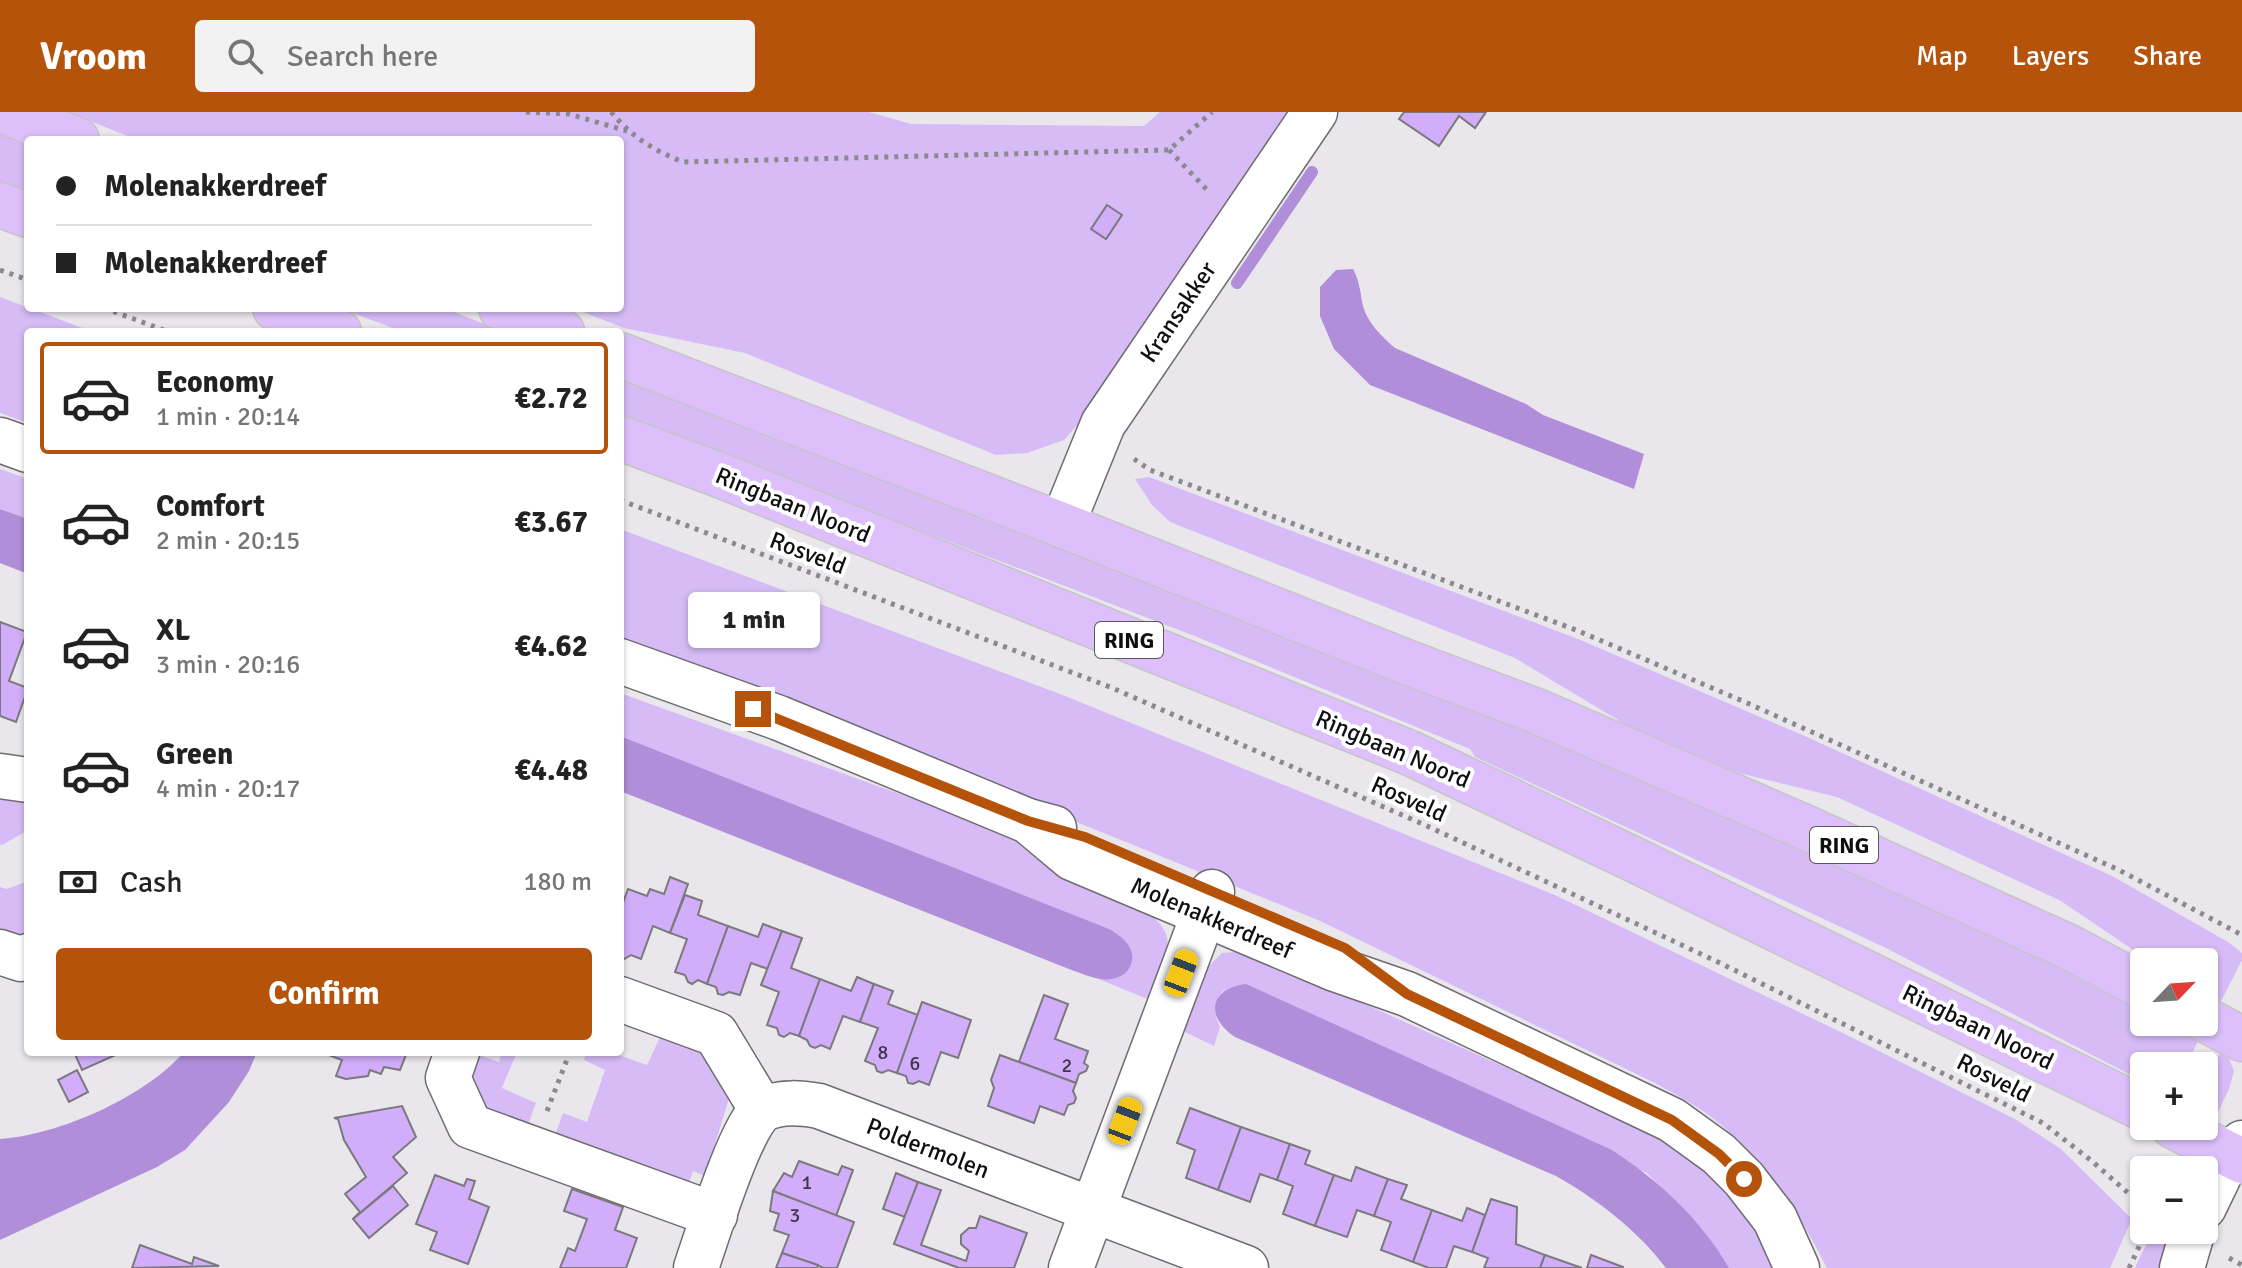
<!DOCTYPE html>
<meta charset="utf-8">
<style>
:root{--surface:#fff;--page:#f2f2f2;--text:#222;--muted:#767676;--line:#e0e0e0;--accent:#b45309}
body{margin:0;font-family:Signika,sans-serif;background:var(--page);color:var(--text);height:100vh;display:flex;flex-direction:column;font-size:30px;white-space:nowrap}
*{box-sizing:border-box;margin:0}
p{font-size:26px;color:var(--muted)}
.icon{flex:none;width:44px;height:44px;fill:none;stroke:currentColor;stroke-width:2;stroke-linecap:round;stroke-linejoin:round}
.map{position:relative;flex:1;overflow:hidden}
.side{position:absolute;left:24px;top:216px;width:600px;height:728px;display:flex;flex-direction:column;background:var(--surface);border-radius:8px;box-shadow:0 2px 6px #0004}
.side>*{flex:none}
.banner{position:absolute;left:24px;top:24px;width:600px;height:176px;border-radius:8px;box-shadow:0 2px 6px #0004;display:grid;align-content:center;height:176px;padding:0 32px;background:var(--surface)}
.needle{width:52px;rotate:65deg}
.controls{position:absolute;left:2130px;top:836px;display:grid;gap:16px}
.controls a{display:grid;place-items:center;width:88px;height:88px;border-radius:8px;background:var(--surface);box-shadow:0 2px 6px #0004;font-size:40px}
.end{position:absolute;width:36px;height:36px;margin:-18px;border:10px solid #b45309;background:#fff;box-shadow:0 0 0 4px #fff}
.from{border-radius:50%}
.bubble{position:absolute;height:56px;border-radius:8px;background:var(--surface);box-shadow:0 2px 6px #0004;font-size:26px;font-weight:700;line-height:56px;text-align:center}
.car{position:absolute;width:24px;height:48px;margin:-24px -12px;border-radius:10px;box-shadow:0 0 6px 2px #0007;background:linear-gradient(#f5c518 24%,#345 0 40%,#f5c518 0 76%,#345 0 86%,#f5c518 0)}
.banner b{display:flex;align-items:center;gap:28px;height:76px;font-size:30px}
.banner b+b{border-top:2px solid var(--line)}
.banner i{width:20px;height:20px;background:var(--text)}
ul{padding:14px 0 0;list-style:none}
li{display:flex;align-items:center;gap:24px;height:112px;margin:0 16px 12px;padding:0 16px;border:4px solid transparent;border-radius:8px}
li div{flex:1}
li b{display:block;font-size:30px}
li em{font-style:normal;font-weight:700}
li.on{border-color:var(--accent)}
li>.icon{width:72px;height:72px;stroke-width:1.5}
.pay{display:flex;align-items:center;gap:20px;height:88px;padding:0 32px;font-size:30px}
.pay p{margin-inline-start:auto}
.primary-button{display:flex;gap:16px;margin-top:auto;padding:16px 32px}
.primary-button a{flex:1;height:92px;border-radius:8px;background:var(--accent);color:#fff;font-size:32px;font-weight:700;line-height:92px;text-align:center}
header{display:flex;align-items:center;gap:48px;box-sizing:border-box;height:112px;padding:0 40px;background:var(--accent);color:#fff}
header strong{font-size:38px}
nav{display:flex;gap:44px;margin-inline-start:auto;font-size:28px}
.search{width:560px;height:72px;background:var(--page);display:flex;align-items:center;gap:20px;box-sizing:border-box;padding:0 28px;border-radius:8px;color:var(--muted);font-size:30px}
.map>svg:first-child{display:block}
</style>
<header>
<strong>Vroom</strong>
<div class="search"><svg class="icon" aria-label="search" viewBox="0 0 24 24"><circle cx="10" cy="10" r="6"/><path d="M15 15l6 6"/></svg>Search here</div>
<nav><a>Map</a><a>Layers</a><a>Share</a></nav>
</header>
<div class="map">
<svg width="2242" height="1156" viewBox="0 0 2242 1156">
<rect width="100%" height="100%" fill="#e9e7ec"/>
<!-- green -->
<g fill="#d6bbf6">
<polygon points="67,0 869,0 911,12 1144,14 1160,0 1287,0 1189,145 1086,303 1064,328 1027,341 996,343 745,241 624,216 573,196 620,196 620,28 138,28"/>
<polygon points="0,21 28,32 28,83 0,72"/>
<polygon points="0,185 93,220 28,220 28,311 0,301"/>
<polygon points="339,196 444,196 505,220 404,220"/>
<polygon points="620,265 1657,669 1907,776 2144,901 2144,910 2162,910 2199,927 2186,954 2144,954 2144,970 1886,836 1475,645 1470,637 1197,525 620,303"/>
<polygon points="0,357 28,367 28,407 0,397"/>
<polygon points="1149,365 1578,527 1807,625 2114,765 2228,830 2242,841 2242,848 2221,889 2204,880 2204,850 2151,850 2061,789 1837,685 1739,661 1628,614 1515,546 1170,410 1152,393 1135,367"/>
<path d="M620,417L1060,582L1557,784L1847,923L2015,1007L2061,1037L2132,1107L2110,1156H1827C1798,1098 1762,1044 1710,1004C1694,992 1674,982 1657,972L1318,808L620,525Z"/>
<path d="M620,581L983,712L1132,790C1185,821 1169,840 1150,888L1096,866L1112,867L649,636L620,624Z"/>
<polygon points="0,680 28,690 28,707 23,721 2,733 0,732"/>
<polygon points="28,769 28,829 0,822 0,775 7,777"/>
<path d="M1247,839L1656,1023L1696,1048L1760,1116L1777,1156H1729L1703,1118L1647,1061L1223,879C1215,893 1213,900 1220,915L1214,934L1183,919L1207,856L1222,841Z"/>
<polygon points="662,921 705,938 733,974 705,1064 693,1059 686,1079 554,1026 563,1001 587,1010 605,958 584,948 587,940 610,940 647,953"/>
<polygon points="502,940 517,940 502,976 536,991 526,1018 475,999 462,971 473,941 499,950"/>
<polygon points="2220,941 2229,947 2234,959 2229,977 2215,1006 2204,1001 2204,972"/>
<path d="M2165,1122L2175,1127L2164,1156H2135C2143,1140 2146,1125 2165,1122Z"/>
</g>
<!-- water -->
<g fill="#b18ed9">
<path d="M1353,157C1360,170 1360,180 1363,194C1367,210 1382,225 1395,236L1526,292L1543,303L1644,342L1634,377L1370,273L1334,237L1320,204V175L1336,158Z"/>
<polygon points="0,397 28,407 28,462 0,451"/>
<path d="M620,624L1109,817C1115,821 1121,824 1125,829C1139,843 1132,864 1112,867C1099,869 1086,863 1074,859L620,679Z"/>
<path d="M1246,872L1612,1038C1659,1069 1700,1106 1729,1156H1666C1637,1118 1597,1087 1556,1064L1235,925C1205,905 1209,877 1246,872Z"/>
<path d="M184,940H257L249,959L229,990L185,1038L157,1055L0,1128V1027C59,1023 145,985 184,940Z"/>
</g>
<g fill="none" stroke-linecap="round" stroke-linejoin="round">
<!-- stream -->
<polyline stroke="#b18ed9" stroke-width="12" points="1237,171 1312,60"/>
</g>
<!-- building -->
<g fill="#d1adfa" stroke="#7a797d" stroke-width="2">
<polygon points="1404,0 1486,0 1475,16 1459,4 1439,34 1399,7"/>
<polygon points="1107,93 1122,103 1106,127 1091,117"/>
<polygon points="0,510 27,520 9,569 28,576 16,610 0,604"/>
<polygon points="670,765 688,772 670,821 653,814 641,847 631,843 624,847 620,845 620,799 628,777 647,784 650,777 664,782"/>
<polygon points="685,783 702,789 698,803 728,814 707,872 698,868 692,872 688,870 685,863 675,860 687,827 670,821"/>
<polygon points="763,812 782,819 768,857 751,851 740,883 729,880 723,883 718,882 716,875 707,872 728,814 758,825"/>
<polygon points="782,819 802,826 791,856 820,867 799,924 790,921 784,925 779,923 777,916 767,913 779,880 761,873"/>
<polygon points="857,865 874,872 860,910 843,904 830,937 821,933 815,936 810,934 807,928 799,924 820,867 851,879"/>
<polygon points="874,872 893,879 888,892 918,903 897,961 888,958 882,961 877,959 875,953 865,949 878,916 860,910"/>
<polygon points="1044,883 1068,892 1055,927 1088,939 1084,951 1088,954 1086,959 1079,962 1076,971 1019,950"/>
<polygon points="922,890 971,908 958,946 941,940 929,973 919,969 913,972 908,971 906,964 897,961"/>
<polygon points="74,940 122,940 82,958"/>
<polygon points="327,940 407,940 400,958 384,955 381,962 370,958 368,964 346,967 336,964 342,948 326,942"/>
<polygon points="1000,943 1076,971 1073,979 1076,986 1074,991 1068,993 1064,1003 1040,994 1034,1011 988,994 994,976 991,968"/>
<polygon points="77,958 88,980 69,990 58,968"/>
<polygon points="402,994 416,1025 393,1045 407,1061 353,1107 360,1100 345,1082 366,1065 344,1028 338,1007 334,1006"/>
<polygon points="1190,996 1241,1015 1218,1078 1186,1066 1195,1038 1177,1031"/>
<polygon points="1241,1015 1290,1032 1277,1068 1260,1062 1250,1090 1218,1078"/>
<polygon points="1290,1032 1310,1039 1305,1052 1334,1063 1315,1114 1283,1102 1293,1074 1277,1068"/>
<polygon points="799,1049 838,1063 842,1054 853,1058 836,1104 773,1079 784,1061 792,1065"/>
<polygon points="1356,1055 1388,1067 1374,1104 1357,1098 1347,1125 1315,1114 1334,1063 1351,1069"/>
<polygon points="896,1061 918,1070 905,1105 883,1097"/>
<polygon points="435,1063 464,1074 467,1067 475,1069 469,1087 489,1095 468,1152 430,1138 437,1120 416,1112"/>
<polygon points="1388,1067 1407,1073 1401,1087 1432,1098 1413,1150 1381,1138 1391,1110 1374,1104"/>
<polygon points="918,1070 941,1078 921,1133 966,1149 969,1139 961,1132 961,1123 969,1116 976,1116 980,1104 1027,1121 1014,1156 959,1156 894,1132"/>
<polygon points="393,1074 408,1093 369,1126 353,1107"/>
<polygon points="572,1077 623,1095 615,1118 637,1126 626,1156 560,1156 568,1136 575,1139 587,1107 564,1099"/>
<polygon points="773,1079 854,1110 837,1156 824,1156 782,1141 789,1123 774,1118 779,1102 770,1099"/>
<polygon points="1491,1087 1517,1095 1516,1132 1545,1143 1540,1156 1484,1156 1488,1146 1472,1140"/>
<polygon points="1467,1096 1485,1103 1472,1140 1454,1134 1446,1156 1429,1156 1413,1150 1432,1098 1462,1109"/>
<polygon points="140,1133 192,1152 194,1145 219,1154 132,1156"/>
<polygon points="782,1141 818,1153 817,1156 776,1156"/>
<polygon points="1545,1143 1582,1156 1540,1156"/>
<polygon points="1591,1143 1623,1155 1623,1156 1587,1156"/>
</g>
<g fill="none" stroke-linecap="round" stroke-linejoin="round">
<!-- minor casing -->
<g stroke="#6e6c70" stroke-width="47">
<g id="minor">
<polyline points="0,328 28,338"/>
<polyline points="1062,413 1103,312 1315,0"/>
<polyline points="620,549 779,606 1028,709 1054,716"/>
<polyline points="0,664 28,668"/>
<polyline points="1028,709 1072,746 1335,857 1407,882 1672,1008 1719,1042 1744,1067 1775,1107 1797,1156"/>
<polyline points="0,840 21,847 28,844"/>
<polyline points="620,887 716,922 762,998"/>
<polyline points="457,940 448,966 470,1014 715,1103"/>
<polyline points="2204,1095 2229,1043 2242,1031"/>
<path d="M696,1156C706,1127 742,1008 764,997C782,989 801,991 819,994L1246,1156"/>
<polyline points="1071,1156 1212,780"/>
<polyline points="2182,1156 2193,1118"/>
</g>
</g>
<!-- major casing -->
<g stroke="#c5c5c6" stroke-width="47">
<g id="major">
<polyline points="6,0 77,28"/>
<polyline points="0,93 28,103"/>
<polyline points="275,196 339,220"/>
<polyline points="501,196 562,220"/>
<polyline points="620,243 1062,413 1409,551 1539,600 1809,717 2069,835 2144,875"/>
<polyline points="620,326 722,364 1410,641 1631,746 2144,997"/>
<polyline points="2204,907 2242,927"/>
<polyline points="2173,1014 2242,1049"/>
</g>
</g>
<!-- path -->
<g stroke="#8b898d" stroke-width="5" stroke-dasharray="4 6" stroke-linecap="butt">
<polyline points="526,0 569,2 627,19"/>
<path d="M611,0C632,25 653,38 683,50L1169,38L1212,0"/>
<polyline points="1169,38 1210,81"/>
<polyline points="0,158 28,168"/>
<polyline points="104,196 169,220"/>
<polyline points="1134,347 1150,358 1576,518 1745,590 2119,758 2242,823"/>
<polyline points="620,388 1110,575 1425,713 1718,850 2043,1011 2093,1050 2144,1095"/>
<polyline points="547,999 570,940"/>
<polyline points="2136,1087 2144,1071"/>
<polyline points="2229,1146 2242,1153"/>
<polyline points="2129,1156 2145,1122"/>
</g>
<!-- minor -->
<use href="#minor" stroke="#fff" stroke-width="44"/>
<!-- major -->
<use href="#major" stroke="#ddc0fb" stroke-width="44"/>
</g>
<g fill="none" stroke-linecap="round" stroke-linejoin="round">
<!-- route -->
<polyline stroke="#b45309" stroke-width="10" points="753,597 1028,709 1085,725 1345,836 1407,882 1672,1008 1719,1042 1744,1067"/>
</g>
<g text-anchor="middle" stroke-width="8" stroke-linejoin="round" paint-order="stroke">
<!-- number labels -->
<g font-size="20" fill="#40364a">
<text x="883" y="947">8</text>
<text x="915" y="958">6</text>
<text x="1067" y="960">2</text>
<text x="807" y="1077">1</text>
<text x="795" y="1110">3</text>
</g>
<!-- shield labels -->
<g fill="#fff" stroke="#575658" stroke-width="2">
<rect x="1095" y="510" width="68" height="36" rx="6"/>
<rect x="1810" y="715" width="68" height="36" rx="6"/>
</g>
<g font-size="22" font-weight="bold" fill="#0f0e10">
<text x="1129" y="536">RING</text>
<text x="1844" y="741">RING</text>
</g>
<!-- street labels -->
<g font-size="24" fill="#0f0e10" stroke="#fff">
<text transform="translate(1178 200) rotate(-56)" y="8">Kransakker</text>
<text transform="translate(793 393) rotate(22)" y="8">Ringbaan Noord</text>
<text transform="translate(808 441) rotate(21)" y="8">Rosveld</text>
<text transform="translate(1393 637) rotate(23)" y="8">Ringbaan Noord</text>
<text transform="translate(1409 687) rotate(24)" y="8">Rosveld</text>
<text transform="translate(1212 806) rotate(23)" y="8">Molenakkerdreef</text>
<text transform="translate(1978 915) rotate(26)" y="8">Ringbaan Noord</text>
<text transform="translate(1994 966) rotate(27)" y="8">Rosveld</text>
<text transform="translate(928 1036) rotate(21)" y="8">Poldermolen</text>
</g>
</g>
</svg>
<div class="controls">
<a><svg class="needle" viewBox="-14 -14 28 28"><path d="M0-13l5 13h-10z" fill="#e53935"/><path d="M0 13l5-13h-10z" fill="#767676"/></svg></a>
<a>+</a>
<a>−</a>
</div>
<i class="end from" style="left:1744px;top:1067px"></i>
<i class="end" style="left:753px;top:597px"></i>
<div class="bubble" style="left:688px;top:480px;width:132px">1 min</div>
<i class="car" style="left:1181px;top:861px;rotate:21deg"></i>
<i class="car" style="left:1125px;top:1009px;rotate:21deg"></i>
<div class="banner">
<b><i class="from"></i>Molenakkerdreef</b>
<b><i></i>Molenakkerdreef</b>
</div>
<section class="side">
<ul>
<li class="on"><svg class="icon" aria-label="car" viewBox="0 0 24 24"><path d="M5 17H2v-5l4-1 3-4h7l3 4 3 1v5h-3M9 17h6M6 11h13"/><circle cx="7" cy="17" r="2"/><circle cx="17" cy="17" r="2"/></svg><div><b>Economy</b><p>1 min · 20:14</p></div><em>€2.72</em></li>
<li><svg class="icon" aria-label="car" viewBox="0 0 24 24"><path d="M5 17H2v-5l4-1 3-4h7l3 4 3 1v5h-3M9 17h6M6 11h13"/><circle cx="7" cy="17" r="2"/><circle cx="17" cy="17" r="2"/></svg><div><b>Comfort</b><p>2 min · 20:15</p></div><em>€3.67</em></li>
<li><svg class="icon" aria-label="car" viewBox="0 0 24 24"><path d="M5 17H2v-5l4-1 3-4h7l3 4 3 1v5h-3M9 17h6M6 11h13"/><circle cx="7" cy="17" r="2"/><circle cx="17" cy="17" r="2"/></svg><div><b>XL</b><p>3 min · 20:16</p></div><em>€4.62</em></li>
<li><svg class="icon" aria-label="car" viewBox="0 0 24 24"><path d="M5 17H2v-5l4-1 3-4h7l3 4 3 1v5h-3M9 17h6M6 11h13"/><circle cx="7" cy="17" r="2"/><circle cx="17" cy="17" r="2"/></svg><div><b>Green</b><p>4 min · 20:17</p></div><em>€4.48</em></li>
</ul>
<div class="pay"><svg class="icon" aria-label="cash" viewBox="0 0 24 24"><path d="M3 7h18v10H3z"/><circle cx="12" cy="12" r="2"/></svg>Cash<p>180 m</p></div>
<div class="primary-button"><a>Confirm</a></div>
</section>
</div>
